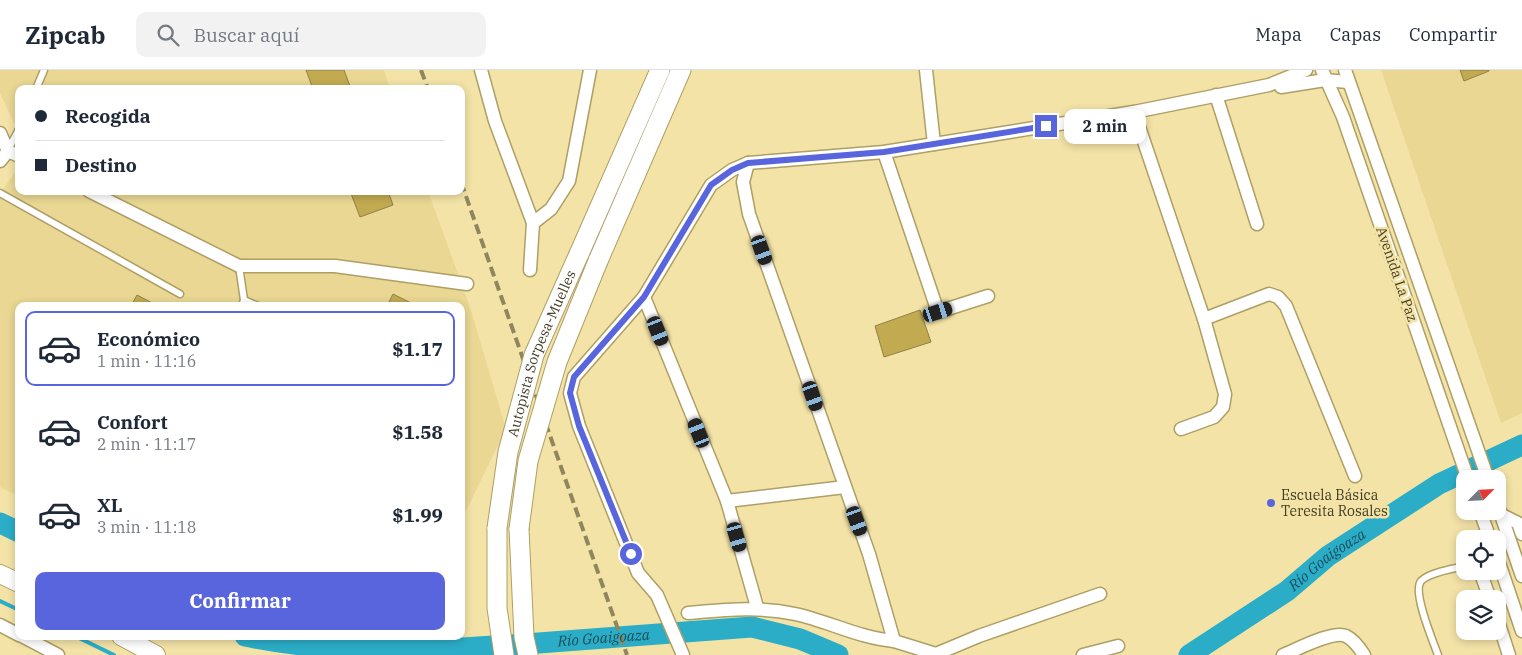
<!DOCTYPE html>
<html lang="es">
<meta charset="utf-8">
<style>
:root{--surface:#fff;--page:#f2f2f3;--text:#1f2937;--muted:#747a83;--line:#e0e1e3;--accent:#5965dc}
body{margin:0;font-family:"IBM Plex Serif",serif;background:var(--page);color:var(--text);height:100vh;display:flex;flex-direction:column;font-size:19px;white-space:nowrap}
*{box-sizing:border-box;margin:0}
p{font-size:16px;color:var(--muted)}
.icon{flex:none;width:28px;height:28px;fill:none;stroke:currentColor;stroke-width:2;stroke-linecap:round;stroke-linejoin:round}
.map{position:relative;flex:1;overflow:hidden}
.sheet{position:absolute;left:15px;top:232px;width:450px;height:338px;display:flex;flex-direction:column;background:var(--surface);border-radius:10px;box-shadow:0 2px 8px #0003}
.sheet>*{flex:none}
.guide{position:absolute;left:15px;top:15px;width:450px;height:110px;border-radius:10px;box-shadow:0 2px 8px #0003;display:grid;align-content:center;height:110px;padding:0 20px;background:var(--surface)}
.needle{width:32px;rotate:66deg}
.fabs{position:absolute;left:1456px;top:400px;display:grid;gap:10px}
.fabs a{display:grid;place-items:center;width:50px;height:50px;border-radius:10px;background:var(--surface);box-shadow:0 2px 8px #0003;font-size:25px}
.end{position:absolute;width:22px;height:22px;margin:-11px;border:6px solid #5965dc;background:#fff;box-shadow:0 0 0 2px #fff}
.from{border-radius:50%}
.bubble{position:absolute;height:35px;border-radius:10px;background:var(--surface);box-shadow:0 2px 8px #0003;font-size:16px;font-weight:700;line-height:35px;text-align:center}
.car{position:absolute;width:15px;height:30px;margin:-15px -8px;border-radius:6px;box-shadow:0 0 4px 1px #0007;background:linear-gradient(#222 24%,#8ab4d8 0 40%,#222 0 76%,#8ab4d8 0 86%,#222 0)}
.guide b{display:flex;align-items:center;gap:18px;height:48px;font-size:19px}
.guide b+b{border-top:1px solid var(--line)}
.guide i{width:12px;height:12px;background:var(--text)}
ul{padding:9px 0 0;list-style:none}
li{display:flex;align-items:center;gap:15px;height:75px;margin:0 10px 8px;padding:0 10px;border:2px solid transparent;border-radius:10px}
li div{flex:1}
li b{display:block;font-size:19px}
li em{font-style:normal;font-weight:700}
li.active{border-color:var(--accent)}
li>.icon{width:45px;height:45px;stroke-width:1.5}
.button{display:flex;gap:10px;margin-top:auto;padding:10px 20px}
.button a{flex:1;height:58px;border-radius:10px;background:var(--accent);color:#fff;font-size:20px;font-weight:700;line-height:58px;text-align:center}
header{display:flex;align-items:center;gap:30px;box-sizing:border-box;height:70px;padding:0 25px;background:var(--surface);border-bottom:1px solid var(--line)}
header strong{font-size:24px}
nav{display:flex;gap:28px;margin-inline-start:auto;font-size:18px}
.search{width:350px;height:45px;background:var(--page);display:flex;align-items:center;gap:12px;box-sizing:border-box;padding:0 18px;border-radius:10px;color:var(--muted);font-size:19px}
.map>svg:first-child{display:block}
</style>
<header>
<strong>Zipcab</strong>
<div class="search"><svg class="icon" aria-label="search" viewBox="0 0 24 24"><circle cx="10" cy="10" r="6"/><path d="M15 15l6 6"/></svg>Buscar aquí</div>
<nav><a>Mapa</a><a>Capas</a><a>Compartir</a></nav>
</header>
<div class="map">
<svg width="1522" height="585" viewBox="0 0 1522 585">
<rect width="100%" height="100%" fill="#f3e3a7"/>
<!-- built -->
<g fill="#e9d793">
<polygon points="0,0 384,0 390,19 19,19 19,64 0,23"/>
<polygon points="1381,0 1522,0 1522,343 1501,353"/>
<polygon points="19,96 19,121 428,121 470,237 506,359 461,451 461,236 19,236 19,426 0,417 0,124"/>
</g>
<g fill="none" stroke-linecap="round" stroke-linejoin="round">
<!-- stream -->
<g stroke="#2badc7" stroke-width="4">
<polyline points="0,531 19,540"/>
<polyline points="75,566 114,585"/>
</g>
<!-- river -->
<g stroke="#2badc7" stroke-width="21">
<polyline points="0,453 19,462"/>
<path id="s1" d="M245,566C335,585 432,581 525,574C600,568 676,563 752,557L800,569L838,585"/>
<path id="s2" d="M1189,585L1287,521L1328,486L1439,414L1522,375"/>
</g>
</g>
<!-- building -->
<g fill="#c2aa51" stroke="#908148">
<polygon points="306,0 344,0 351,19 313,19"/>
<polygon points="1460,0 1489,0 1489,1 1464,11"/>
<polygon points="350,121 388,121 393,135 360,147"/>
<polygon points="393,224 417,236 387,236"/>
<polygon points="137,225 158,236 131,236"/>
<polygon points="920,240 931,272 884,287 875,256"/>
</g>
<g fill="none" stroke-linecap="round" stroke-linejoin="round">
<!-- service casing -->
<g stroke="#ae9f65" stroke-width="9">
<g id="service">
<polyline points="36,19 44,0"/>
<polyline points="8,80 19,59"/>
<polyline points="0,123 180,224"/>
<polyline points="239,196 244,230 242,236"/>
<polyline points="244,230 258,236"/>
<path d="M1438,585C1433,571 1412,522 1421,511C1430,502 1453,499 1465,496"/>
</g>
</g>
<!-- minor casing -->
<g stroke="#ae9f65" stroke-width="15">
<g id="minor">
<polyline points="481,0 495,51 533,153 530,200"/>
<polyline points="926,0 934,74"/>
<polyline points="1322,0 1343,47 1468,409"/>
<polyline points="1345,0 1488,409"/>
<polyline points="1281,17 1325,10 1348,12"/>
<polyline points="1216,25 1257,154"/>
<polyline points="1134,42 1204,249 1225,324 1223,337 1214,347 1181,359"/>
<polyline points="0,63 8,81 19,86"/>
<polyline points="884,82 938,242 988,226"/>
<polyline points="0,91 8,81"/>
<polyline points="748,93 743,112 749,144 869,484 894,571 939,585"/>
<polyline points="89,121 239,196 335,196 467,214"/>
<polyline points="533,153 551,139 569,111 590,0"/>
<polyline points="644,227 727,431 757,537"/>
<polyline points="1204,249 1269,224 1278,227 1286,236 1355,406"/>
<polyline points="727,431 845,417"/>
<polyline points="1498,436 1522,506"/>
<polyline points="1480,441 1490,469"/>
<polyline points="1500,444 1518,453 1522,464"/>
<polyline points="1498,490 1522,561"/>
<polyline points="1480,501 1490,529"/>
<path d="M688,543C724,540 759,536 795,544C828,551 859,568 894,571"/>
<polyline points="1498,551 1509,585"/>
<polyline points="0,555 19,565"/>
<polyline points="22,566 58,585"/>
<polyline points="936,584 979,566 1100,524"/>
<polyline points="683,585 657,525 638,503 579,356 570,323 574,307 644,227 711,115 732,100 748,93 884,82 1134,42 1269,15 1306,0"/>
<polyline points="1083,585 1118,576"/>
<path d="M1283,585C1296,580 1333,560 1346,566C1354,570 1359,577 1364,585"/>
</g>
</g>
<!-- secondary casing -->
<g stroke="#ae9f65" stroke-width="20">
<g id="secondary">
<polyline points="0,504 19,513"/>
<polyline points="121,566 156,585"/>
</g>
</g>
<!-- primary casing -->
<g stroke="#ae9f65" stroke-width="21">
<g id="primary">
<polyline points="579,184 660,0"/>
<polyline points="598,191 681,0"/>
<polyline points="497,458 497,538 504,585"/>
<polyline points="519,459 524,567 528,585"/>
</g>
</g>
<!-- service -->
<use href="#service" stroke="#fff" stroke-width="6"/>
<!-- minor -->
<use href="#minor" stroke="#fff" stroke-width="12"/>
<!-- secondary -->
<use href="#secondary" stroke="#fff" stroke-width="18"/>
<!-- primary -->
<use href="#primary" stroke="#fff" stroke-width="19"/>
<!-- rail -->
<g stroke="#90865d" stroke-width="4" stroke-dasharray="10 5" stroke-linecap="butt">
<polyline points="421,0 428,19"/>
<polyline points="461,112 627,585"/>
</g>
<!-- primary-bridge casing -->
<g stroke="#ae9f65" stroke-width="21" stroke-linecap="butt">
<g id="primary-bridge">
<path id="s3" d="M497,458L508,382L534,285L579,184"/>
<polyline points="519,459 528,391 557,292 598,191"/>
</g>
</g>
<!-- primary-bridge -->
<use href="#primary-bridge" stroke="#fff" stroke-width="19"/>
</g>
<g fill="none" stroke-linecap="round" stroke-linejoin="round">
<!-- route -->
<polyline stroke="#5965dc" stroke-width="6" points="631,484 579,356 570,323 574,307 644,227 711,115 732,100 748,93 884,82 1046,56"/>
</g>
<!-- markers -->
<circle fill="#5965dc" stroke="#f3e3a7" stroke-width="2" cx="1271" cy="433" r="5"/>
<g text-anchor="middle" stroke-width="5" stroke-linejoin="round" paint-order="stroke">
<!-- street labels -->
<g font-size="14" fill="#433d24" stroke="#f3e3a7">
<text transform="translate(1397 204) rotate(71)" y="5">Avenida La Paz</text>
<text dy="5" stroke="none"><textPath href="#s3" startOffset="181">Autopista Sorpesa-Muelles</textPath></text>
</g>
<!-- poi labels -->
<g font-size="14" fill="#433d24" stroke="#f3e3a7" text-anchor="start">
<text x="1281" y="430">Escuela Básica<tspan x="1281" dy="16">Teresita Rosales</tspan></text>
</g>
<!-- water labels -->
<g font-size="15" font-style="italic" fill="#1a4e59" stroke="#f3e3a7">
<text dy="5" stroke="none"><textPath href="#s2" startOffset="168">Río Goaigoaza</textPath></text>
<text dy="5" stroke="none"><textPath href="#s1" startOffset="360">Río Goaigoaza</textPath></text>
</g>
</g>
</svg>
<div class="fabs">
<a><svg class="needle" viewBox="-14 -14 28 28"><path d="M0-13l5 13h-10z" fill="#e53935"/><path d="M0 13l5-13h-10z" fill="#747a83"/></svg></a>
<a><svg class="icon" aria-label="locate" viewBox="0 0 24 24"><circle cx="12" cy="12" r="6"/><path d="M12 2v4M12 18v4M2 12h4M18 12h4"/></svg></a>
<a><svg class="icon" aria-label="layers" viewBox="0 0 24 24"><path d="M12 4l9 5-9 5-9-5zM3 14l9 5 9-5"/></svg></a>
</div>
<i class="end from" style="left:631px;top:484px"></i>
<i class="end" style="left:1046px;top:56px"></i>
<div class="bubble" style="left:1064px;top:39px;width:82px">2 min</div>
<i class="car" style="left:762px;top:180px;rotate:160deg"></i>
<i class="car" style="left:938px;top:242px;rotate:72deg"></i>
<i class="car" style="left:658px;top:261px;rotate:158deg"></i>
<i class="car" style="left:813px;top:326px;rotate:161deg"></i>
<i class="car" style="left:699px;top:363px;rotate:338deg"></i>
<i class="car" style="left:857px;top:451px;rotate:160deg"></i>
<i class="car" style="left:737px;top:467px;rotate:164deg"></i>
<div class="guide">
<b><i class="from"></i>Recogida</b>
<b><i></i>Destino</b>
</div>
<section class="sheet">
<ul>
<li class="active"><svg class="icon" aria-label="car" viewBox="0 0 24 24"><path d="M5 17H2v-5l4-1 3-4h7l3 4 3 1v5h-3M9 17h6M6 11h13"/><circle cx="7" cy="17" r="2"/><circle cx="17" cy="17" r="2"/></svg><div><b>Económico</b><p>1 min · 11:16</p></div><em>$1.17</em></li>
<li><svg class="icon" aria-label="car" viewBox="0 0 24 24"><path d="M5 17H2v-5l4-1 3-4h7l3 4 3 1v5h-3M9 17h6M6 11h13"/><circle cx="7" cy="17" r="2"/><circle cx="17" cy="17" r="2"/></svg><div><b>Confort</b><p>2 min · 11:17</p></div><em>$1.58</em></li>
<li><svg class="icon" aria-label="car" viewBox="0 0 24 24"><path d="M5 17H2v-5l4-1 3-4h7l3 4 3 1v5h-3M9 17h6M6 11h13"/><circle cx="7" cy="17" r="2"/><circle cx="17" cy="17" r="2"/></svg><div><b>XL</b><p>3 min · 11:18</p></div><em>$1.99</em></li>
</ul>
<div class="button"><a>Confirmar</a></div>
</section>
</div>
